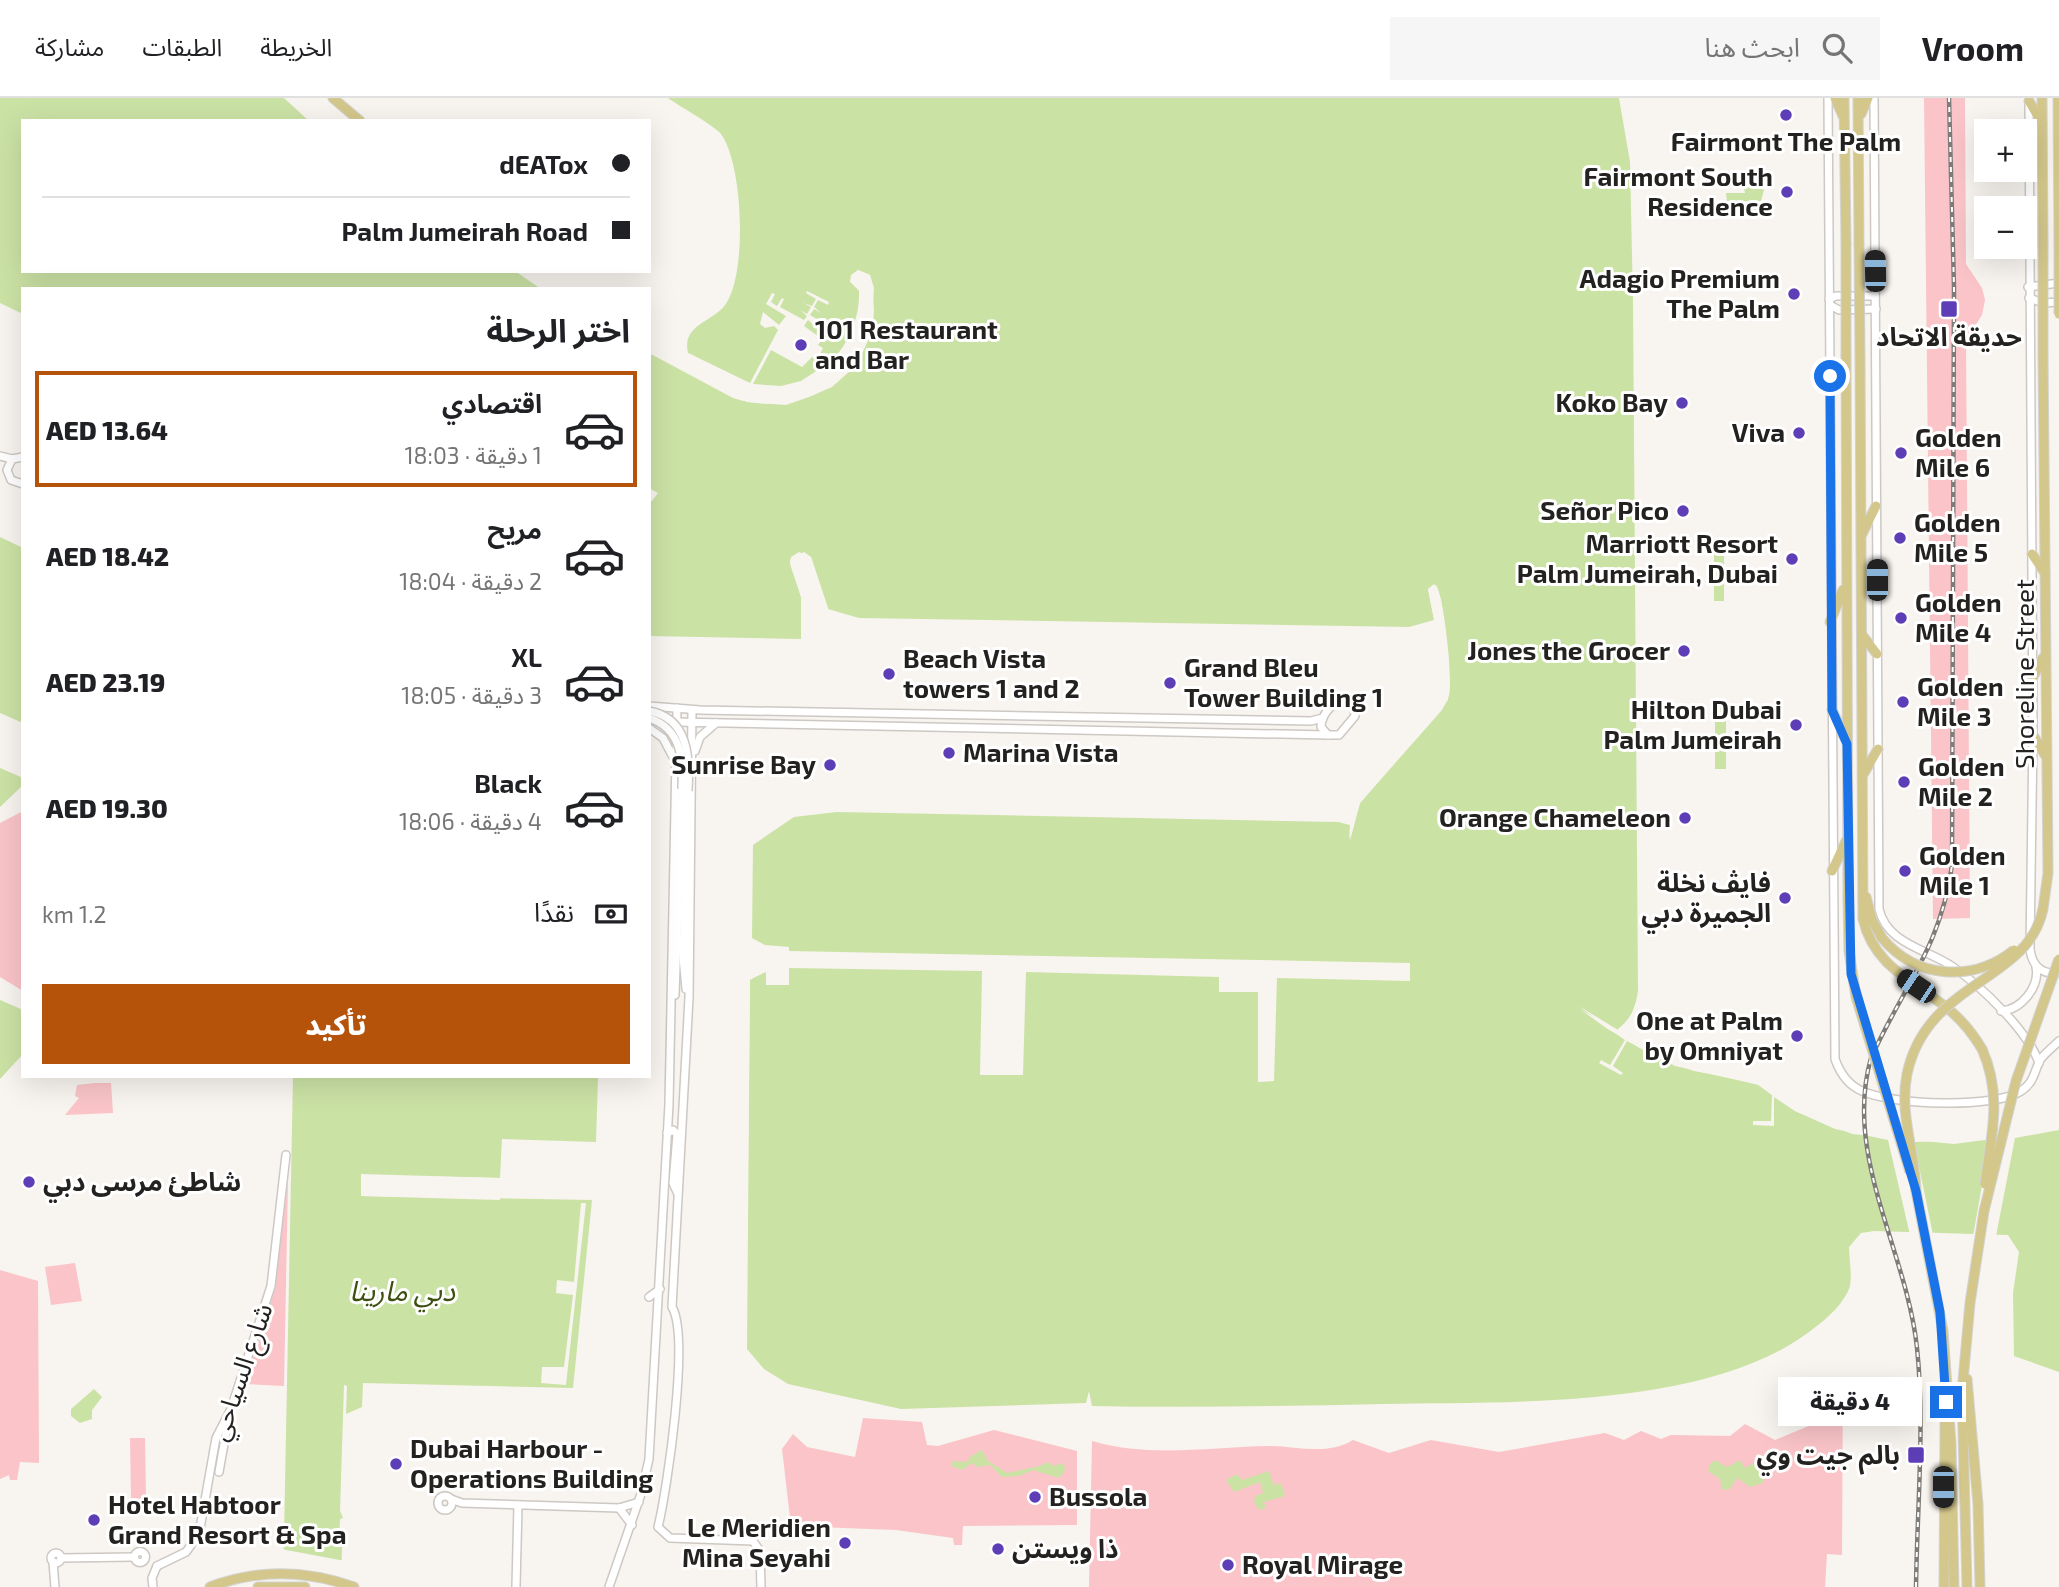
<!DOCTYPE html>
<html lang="ar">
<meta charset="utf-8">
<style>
:root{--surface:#fff;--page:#f6f6f6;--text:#202124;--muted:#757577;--line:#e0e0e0;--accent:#b45309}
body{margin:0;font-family:"Exo 2","Noto Sans Arabic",sans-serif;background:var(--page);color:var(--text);direction:rtl;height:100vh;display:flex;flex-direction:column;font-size:26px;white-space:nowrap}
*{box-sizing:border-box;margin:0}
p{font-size:23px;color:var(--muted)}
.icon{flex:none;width:38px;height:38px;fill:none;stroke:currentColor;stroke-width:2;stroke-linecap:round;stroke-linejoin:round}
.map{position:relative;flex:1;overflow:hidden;direction:ltr}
.panel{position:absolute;left:21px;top:189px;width:630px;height:791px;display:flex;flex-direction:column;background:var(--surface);border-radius:0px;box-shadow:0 7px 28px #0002;direction:rtl}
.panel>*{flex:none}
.guide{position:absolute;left:21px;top:21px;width:630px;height:154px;border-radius:0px;box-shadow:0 7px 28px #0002;direction:rtl;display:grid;align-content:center;height:154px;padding:0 21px;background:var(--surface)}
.buttons{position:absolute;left:1974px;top:21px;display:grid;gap:14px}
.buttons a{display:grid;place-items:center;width:63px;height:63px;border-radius:0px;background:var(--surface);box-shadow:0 7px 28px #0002;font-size:35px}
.end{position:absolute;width:32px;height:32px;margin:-16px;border:9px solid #1a73e8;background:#fff;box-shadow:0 0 0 4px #fff}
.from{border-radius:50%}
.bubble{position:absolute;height:49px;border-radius:0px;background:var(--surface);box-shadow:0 7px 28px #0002;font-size:23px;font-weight:800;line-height:49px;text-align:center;direction:rtl}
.car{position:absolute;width:21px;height:42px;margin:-21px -10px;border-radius:9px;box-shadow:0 0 5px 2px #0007;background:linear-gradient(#222 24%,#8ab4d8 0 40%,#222 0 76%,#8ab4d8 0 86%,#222 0)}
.guide b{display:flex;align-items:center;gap:24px;height:66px;font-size:26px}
.guide b+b{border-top:2px solid var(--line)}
.guide i{width:18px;height:18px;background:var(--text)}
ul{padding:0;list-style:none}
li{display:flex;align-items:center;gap:21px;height:116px;margin:0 14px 10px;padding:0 7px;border:4px solid transparent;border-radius:0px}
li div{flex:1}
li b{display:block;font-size:26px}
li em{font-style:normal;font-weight:800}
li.current{border-color:var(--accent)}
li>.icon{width:63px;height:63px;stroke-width:1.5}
h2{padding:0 21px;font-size:32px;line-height:84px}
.pay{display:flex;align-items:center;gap:18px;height:77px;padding:0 21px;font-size:26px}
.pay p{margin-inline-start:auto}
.action{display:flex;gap:14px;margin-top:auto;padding:14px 21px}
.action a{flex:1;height:80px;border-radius:0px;background:var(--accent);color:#fff;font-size:28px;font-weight:800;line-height:80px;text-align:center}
header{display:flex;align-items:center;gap:42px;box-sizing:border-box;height:98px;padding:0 35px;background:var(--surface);border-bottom:2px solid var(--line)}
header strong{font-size:33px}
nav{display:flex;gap:38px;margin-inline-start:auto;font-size:24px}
.search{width:490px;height:63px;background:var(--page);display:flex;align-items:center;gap:18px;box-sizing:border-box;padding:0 24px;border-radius:0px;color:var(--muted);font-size:26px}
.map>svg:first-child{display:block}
</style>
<header>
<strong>Vroom</strong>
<div class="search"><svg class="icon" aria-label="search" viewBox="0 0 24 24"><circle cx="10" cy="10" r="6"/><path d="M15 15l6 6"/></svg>ابحث هنا</div>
<nav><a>الخريطة</a><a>الطبقات</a><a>مشاركة</a></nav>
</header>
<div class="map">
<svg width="2059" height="1489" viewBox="0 0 2059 1489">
<rect width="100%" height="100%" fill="#f8f4ef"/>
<!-- green -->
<g fill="#fac4c8">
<polygon points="1924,0 1965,0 1966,166 1982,190 1985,202 1982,217 1966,242 1970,820 1933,821"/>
<polygon points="23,713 23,893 0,879 0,725"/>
<polygon points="95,985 111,985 113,1015 65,1017 79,1000 75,998 77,987"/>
<polygon points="288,1083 284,1288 245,1286 274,1194"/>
<polygon points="75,1165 82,1203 51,1207 45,1169"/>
<polygon points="0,1172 38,1183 39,1365 20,1364 17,1382 10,1382 9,1377 0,1381"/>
<path d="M1823,1279H1843L1842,1457L1827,1456L1825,1489H1089L1092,1343C1150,1360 1209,1349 1268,1348C1297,1348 1327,1358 1353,1342L1389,1355L1431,1342L1499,1354L1605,1335L1624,1342L1641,1333L1661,1341L1671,1337L1730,1338L1745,1326L1775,1342L1823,1322Z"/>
<polygon points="863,1320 922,1324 927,1347 938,1348 994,1332 1077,1353 1077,1427 963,1428 962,1447 954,1447 953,1440 896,1432 791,1428 782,1351 793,1336 807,1349 855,1359"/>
<polygon points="130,1340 145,1340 146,1401 131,1402"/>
</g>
<!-- water -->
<g fill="#cbe2a5">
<polygon points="0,0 284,0 309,23 23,23 23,173 515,173 541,191 23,191 23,216 0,205"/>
<path d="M668,0H1619L1630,64L1633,203L1638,893C1635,911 1631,921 1617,932L1580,911L1606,930L1655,959L1694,973L1754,984L1795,1013L1852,1036L1954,1046L2059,1032V1274L2014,1258L2013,1195L2019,1154L2008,1137L1874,1133L1861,1135L1849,1149C1849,1161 1853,1181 1849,1191C1843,1205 1830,1218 1818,1227C1715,1313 1511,1303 1383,1306C1286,1308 1189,1310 1092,1308L1089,1293L1086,1305L901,1311L788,1286L764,1271L747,1251L750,881L766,874V887H789V849L765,847L752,840L753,747L794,719L837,714L1338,724L1350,727L1349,741L1360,705L1442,612C1444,608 1448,602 1449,597C1453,583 1444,498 1436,487L1428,491L1434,522L1409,529L859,520L828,511L811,459L804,454L790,462L801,499V541L649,538V401L652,403L658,395L649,390V255L733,300C787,318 852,293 870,236C877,216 873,197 870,177L858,172L850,183L859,193C861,243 817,298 761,288C735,283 711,267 688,255C681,225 716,224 727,204C747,172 743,66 721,36C715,28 679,8 668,0Z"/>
<polygon points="1748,79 1764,92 1758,114 1752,113 1748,103 1727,104 1726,95 1745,95 1743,85"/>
<polygon points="0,439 23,450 23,687 0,709"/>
<rect x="1714" y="442" width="10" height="61"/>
<rect x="1715" y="608" width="11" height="63"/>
<polygon points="0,902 23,912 23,956 0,981"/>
<polygon points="293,978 598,978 596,1044 502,1041 500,1080 361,1077 361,1098 592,1102 573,1290 363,1285 362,1309 346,1316 347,1288 344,1287 340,1413 343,1420 340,1421 339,1448 342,1449 341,1489 283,1489"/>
<polygon points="94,1291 102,1299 92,1312 92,1321 80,1325 71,1318 71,1311"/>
<polygon points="982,1352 988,1363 1007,1375 1040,1368 1047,1364 1054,1368 1062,1365 1066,1371 1059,1380 1033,1372 1019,1378 1002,1379 990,1367 977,1369 972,1365 962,1372 951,1368 953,1363 967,1364 971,1358"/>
<polygon points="1715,1362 1727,1369 1740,1362 1745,1370 1754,1365 1764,1380 1763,1385 1750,1389 1737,1380 1730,1391 1722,1392 1720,1381 1708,1373 1710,1366"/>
<polygon points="1269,1373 1274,1387 1281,1385 1285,1398 1264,1404 1266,1410 1259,1412 1254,1404 1255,1398 1263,1395 1260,1384 1234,1394 1226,1382 1237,1376 1242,1382"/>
</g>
<!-- pier -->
<g fill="#f8f4ef">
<polygon points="858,172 870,177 874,190 871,235 862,256 850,273 832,289 809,299 786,307 747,304 649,255 649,251 748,301 785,303 808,296 830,286 859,254 868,234 871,211 870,191 862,175 854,179 862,192 863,208 859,229 850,248 838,263 802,286 781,292 752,289 710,271 686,258 684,253 750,285 778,232 774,228 765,230 760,226 763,214 779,227 786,218 766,206 772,195 775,196 771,204 777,208 782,200 784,201 780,209 804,222 807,218 800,212 807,216 811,209 803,205 812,208 816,201 806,195 807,193 829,204 828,207 818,202 814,209 821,215 814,211 810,217 820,223 816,229 808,222 804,228 822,241 818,247 823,250 817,262 812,259 802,269 771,252 753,286 781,288 801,283 836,260 847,246 856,228 860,208 859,192 850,184 851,177"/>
<polygon points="799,454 811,459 830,516 825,513 808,461 803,457 796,459 793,465 805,499 804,541 801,541 801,499 790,466 791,459"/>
<polygon points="1434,486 1441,501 1449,562 1448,602 1360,705 1350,743 1351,724 1353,725 1357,703 1445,601 1446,562 1438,502 1433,490 1438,522 1435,526 1428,491"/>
<polygon points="0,615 23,625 23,680 0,670"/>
<polygon points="789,853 1410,865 1410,883 1277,880 1274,983 1258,984 1258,894 1219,894 1219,879 1026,874 1023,977 980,977 982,873 789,870"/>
<polygon points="759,874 764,874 750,882 746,1256 742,1148 747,881 749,876"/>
<polygon points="1579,908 1657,956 1715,976 1756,981 1797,1010 1859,1034 1938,1043 2029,1035 2059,1028 2059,1032 2015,1040 1996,1138 1973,1138 1990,1042 1914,1044 1933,1137 1910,1137 1888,1042 1835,1031 1795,1013 1774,999 1774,1028 1753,1027 1753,1023 1771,1023 1772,997 1759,987 1675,968 1627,943 1613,968 1623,975 1621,977 1599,965 1601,962 1610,967 1625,942"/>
<polygon points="361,1076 500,1080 500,1083 365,1080 364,1095 500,1098 500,1102 361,1098"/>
<polygon points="581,1105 586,1105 566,1287 541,1285 542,1269 564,1269 573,1197 556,1195 557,1182 574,1184"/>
<polygon points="281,1451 345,1463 345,1489 280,1489"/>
</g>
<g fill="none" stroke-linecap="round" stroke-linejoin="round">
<!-- minor casing -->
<g stroke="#cdc8c3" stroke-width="10">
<g id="minor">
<path d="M1828,0L1835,961C1840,975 1848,987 1862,993C1892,1007 1994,1011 2021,993C2034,985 2034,974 2040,962C2045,955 2053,949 2059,943"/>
<path d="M1874,0L1879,811C1887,846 1927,851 1953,869C1981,888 2028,933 2039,965"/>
<path d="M2029,4L2033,637L2030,851C2032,868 2042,877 2059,875"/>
<polyline points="2028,189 2059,185"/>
<polyline points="2029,200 2043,205 2059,204"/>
<polyline points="1829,201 1836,198 1875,198"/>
<polyline points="1830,207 1839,212 1876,211"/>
<polyline points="0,358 12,361"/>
<polyline points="23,359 12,361 7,372 11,382 23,386"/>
<path d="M1343,601L1354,606L1355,618L1339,637H1328L1321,629C1321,617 1332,605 1343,601Z"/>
<polyline points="649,608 700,612 1311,623 1323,620"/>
<path d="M692,612L689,900L672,1209C690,1238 667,1393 658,1429L670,1440L753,1443L760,1453L761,1489"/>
<polyline points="674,624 1328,637"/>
<polyline points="649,630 663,640 673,659"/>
<polyline points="695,653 700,639 716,625"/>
<polyline points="686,891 683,859 688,697"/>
<polyline points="675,897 682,691"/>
<path d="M2001,913C2021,912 2040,889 2036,869"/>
<polyline points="667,1035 673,1032 677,1036 673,1085 677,1094"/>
<polyline points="649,1199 660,1191"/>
<polyline points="219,1374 229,1318"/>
<circle cx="445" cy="1405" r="7"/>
<polyline points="451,1401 462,1405 619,1410 639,1404"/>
<polyline points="619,1410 632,1427"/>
<circle cx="140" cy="1459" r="5.5"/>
<circle cx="56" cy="1460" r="5"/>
<polyline points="61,1460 134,1459"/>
<polyline points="53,1464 55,1489"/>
<polyline points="157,1468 186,1454 199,1436 216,1340 231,1311 271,1188 286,1057"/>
<polyline points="153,1489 152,1480 157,1468"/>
<polyline points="516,1489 518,1407"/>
<polyline points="609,1489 641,1396 649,1361 669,1006 677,610"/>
</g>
</g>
<!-- major casing -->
<g stroke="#d3d3d2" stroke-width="11">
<g id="major">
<polyline points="333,0 360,23"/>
<polyline points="1835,0 1843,18"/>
<polyline points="1844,0 1846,145"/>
<polyline points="1858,0 1859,145"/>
<polyline points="2042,0 2043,146"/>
<polyline points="2058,0 2059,148"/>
<polyline points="2029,3 2042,25"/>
<polyline points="1861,16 1868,0"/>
<polyline points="2043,257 2048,775 2043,811"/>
<polyline points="1846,258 1848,801"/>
<path d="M1860,259L1863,821C1874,868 1912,882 1947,910C1961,921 1973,936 1982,951"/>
<polyline points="1862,436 1876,408"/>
<polyline points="2032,456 2045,475"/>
<polyline points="1830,524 1843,492"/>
<polyline points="1862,537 1877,556"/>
<polyline points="2033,579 2043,560"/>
<polyline points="1832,612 1846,642"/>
<polyline points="2033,637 2045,657"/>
<polyline points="1864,675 1878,651"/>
<polyline points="1832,773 1846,743"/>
<polyline points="1866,799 1872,822 1882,840"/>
<polyline points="1916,1093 1943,1233 1951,1345 1954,1489"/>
<polyline points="1967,1281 1978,1406 1980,1489"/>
<path d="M210,1489C257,1471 306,1472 354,1489"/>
<polyline points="258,1489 305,1489"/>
<polyline points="1944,1489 1945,1324"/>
<polyline points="1967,1489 1962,1294 1970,1205 1984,1113"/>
</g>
</g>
<!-- minor -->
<use href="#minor" stroke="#fff" stroke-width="7"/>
<!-- major -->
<use href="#major" stroke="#d3c78b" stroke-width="9"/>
<!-- rail casing -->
<g stroke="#7e7c78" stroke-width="4.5">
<path id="rail" d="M1916,1489C1917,1413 1925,1324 1917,1250C1907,1153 1843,1058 1871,960C1903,889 1941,849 1952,767L1954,189L1949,0"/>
</g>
<!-- rail -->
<use href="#rail" stroke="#fff" stroke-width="2" stroke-dasharray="5" stroke-linecap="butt"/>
<!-- minor-bridge casing -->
<g stroke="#cdc8c3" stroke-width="10" stroke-linecap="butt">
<g id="minor-bridge">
<path d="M649,613C689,620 690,661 688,693"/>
<path d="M649,620C682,631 683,661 682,691"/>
</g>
</g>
<!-- major-bridge casing -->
<g stroke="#d3d3d2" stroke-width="11" stroke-linecap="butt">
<g id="major-bridge">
<polyline points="1846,145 1846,258"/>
<polyline points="1859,145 1860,259"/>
<polyline points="2059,148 2059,216"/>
<polyline points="2043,257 2043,146"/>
<polyline points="1848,801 1849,853 1856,899 1910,1074"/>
<path d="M1882,840C1916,881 1973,885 2014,852"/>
<path d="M1982,951C2003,998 1991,1039 1985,1086"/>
<path d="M1916,1093C1915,1054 1899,1016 1907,976C1927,882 2028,885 2043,811"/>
<polyline points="1984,1113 2016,983 2059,861"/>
</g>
</g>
<!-- minor-bridge -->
<use href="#minor-bridge" stroke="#fff" stroke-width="7"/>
<!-- major-bridge -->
<use href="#major-bridge" stroke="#d3c78b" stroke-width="9"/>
</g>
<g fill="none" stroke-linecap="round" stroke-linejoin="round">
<!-- route -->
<polyline stroke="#1a73e8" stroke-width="9" points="1830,278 1832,612 1847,646 1851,876 1916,1093 1940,1214 1946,1304"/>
</g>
<!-- markers -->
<g fill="#5e3eb6" stroke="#fff" stroke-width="2.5">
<circle cx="1786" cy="17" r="7"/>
<circle cx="1787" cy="94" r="7"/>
<circle cx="1794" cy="196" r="7"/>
<rect x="1940" y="202" width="18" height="18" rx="3.5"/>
<circle cx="801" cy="247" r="7"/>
<circle cx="1682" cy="305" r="7"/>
<circle cx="1799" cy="335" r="7"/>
<circle cx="1901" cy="355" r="7"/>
<circle cx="1683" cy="413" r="7"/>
<circle cx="1900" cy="440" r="7"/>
<circle cx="1792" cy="461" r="7"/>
<circle cx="1901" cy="520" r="7"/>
<circle cx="1684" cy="553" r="7"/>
<circle cx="889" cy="576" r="7"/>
<circle cx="1170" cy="585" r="7"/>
<circle cx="1903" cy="604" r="7"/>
<circle cx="1796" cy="627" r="7"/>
<circle cx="949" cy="655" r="7"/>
<circle cx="830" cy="667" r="7"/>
<circle cx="1904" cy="684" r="7"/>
<circle cx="1685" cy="720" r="7"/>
<circle cx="1905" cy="773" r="7"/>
<circle cx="1785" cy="800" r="7"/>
<circle cx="1797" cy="938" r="7"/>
<circle cx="29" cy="1084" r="7"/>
<rect x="1907" y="1348" width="18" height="18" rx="3.5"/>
<circle cx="396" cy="1366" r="7"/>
<circle cx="1035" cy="1399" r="7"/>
<circle cx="94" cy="1422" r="7"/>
<circle cx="845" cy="1445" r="7"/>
<circle cx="998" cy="1451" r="7"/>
<circle cx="1228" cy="1467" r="7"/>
</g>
<g text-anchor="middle" stroke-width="6" stroke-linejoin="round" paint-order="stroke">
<!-- poi labels -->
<g font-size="26" font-weight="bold" fill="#232220" stroke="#fff" text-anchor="start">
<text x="1786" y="53" text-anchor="middle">Fairmont The Palm</text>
<text x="1773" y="88" text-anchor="end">Fairmont South<tspan x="1773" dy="30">Residence</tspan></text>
<text x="1780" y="190" text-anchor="end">Adagio Premium<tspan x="1780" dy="30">The Palm</tspan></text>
<text x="815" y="241">101 Restaurant<tspan x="815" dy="30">and Bar</tspan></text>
<text x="1949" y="248" text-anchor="middle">حديقة الاتحاد</text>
<text x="1668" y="314" text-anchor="end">Koko Bay</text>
<text x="1785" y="344" text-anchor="end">Viva</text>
<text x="1915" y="349">Golden<tspan x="1915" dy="30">Mile 6</tspan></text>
<text x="1669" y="422" text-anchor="end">Señor Pico</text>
<text x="1914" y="434">Golden<tspan x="1914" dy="30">Mile 5</tspan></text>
<text x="1778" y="455" text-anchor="end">Marriott Resort<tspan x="1778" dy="30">Palm Jumeirah, Dubai</tspan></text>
<text x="1915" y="514">Golden<tspan x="1915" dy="30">Mile 4</tspan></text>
<text x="1670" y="562" text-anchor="end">Jones the Grocer</text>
<text x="903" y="570">Beach Vista<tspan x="903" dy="30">towers 1 and 2</tspan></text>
<text x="1184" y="579">Grand Bleu<tspan x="1184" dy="30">Tower Building 1</tspan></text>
<text x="1917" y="598">Golden<tspan x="1917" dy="30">Mile 3</tspan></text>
<text x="1782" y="621" text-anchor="end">Hilton Dubai<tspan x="1782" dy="30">Palm Jumeirah</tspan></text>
<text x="963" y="664">Marina Vista</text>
<text x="816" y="676" text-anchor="end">Sunrise Bay</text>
<text x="1918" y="678">Golden<tspan x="1918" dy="30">Mile 2</tspan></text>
<text x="1671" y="729" text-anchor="end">Orange Chameleon</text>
<text x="1919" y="767">Golden<tspan x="1919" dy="30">Mile 1</tspan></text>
<text x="1771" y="794" text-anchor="end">فايڤ نخلة<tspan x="1771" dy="30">الجميرة دبي</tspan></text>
<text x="1783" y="932" text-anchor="end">One at Palm<tspan x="1783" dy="30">by Omniyat</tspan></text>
<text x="43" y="1093">شاطئ مرسى دبي</text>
<text x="410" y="1360">Dubai Harbour -<tspan x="410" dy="30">Operations Building</tspan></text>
<text x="1900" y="1366" text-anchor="end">بالم جيت وي</text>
<text x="1049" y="1408">Bussola</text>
<text x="108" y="1416">Hotel Habtoor<tspan x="108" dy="30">Grand Resort &amp; Spa</tspan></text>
<text x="831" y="1439" text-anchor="end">Le Meridien<tspan x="831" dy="30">Mina Seyahi</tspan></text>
<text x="1012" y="1460">ذا ويستن</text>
<text x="1242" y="1476">Royal Mirage</text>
</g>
<!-- street labels -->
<g font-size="26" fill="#232220" stroke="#fff">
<text transform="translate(2025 576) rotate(-90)" y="9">Shoreline Street</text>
<text transform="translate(241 1274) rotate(-71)" y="9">شارع السياحي</text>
</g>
<!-- water labels -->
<g font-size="28" font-style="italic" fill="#3d500f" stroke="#fff">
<text x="402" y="1203">دبي مارينا</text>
</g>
</g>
</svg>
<div class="buttons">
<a>+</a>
<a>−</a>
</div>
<i class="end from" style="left:1830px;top:278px"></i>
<i class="end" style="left:1946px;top:1304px"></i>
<div class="bubble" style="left:1778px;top:1279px;width:144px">4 دقيقة</div>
<i class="car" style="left:1875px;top:173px;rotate:359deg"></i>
<i class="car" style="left:1877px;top:482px;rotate:0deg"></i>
<i class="car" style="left:1916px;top:888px;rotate:304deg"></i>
<i class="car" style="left:1943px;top:1389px;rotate:180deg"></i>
<div class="guide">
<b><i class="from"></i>dEATox</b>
<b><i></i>Palm Jumeirah Road</b>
</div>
<section class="panel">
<h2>اختر الرحلة</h2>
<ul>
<li class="current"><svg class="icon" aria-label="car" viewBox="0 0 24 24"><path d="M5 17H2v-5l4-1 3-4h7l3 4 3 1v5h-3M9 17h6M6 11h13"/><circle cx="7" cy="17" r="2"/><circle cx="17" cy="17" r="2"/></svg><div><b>اقتصادي</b><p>1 دقيقة · 18:03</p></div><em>AED 13.64</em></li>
<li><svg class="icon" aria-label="car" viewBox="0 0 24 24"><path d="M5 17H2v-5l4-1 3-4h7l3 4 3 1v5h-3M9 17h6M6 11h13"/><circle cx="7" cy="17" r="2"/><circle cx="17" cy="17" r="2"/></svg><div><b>مريح</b><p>2 دقيقة · 18:04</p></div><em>AED 18.42</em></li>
<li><svg class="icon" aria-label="car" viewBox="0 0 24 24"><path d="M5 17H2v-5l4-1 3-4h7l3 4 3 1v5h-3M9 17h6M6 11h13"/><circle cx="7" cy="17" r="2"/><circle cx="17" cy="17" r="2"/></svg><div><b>XL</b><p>3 دقيقة · 18:05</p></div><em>AED 23.19</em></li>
<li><svg class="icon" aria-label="car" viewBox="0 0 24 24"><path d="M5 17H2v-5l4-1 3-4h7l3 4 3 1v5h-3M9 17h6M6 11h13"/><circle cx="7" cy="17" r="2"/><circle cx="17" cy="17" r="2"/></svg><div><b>Black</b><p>4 دقيقة · 18:06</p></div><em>AED 19.30</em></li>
</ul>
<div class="pay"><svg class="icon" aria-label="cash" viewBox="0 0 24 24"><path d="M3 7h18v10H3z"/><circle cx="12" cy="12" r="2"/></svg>نقدًا<p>1.2 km</p></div>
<div class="action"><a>تأكيد</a></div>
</section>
</div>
